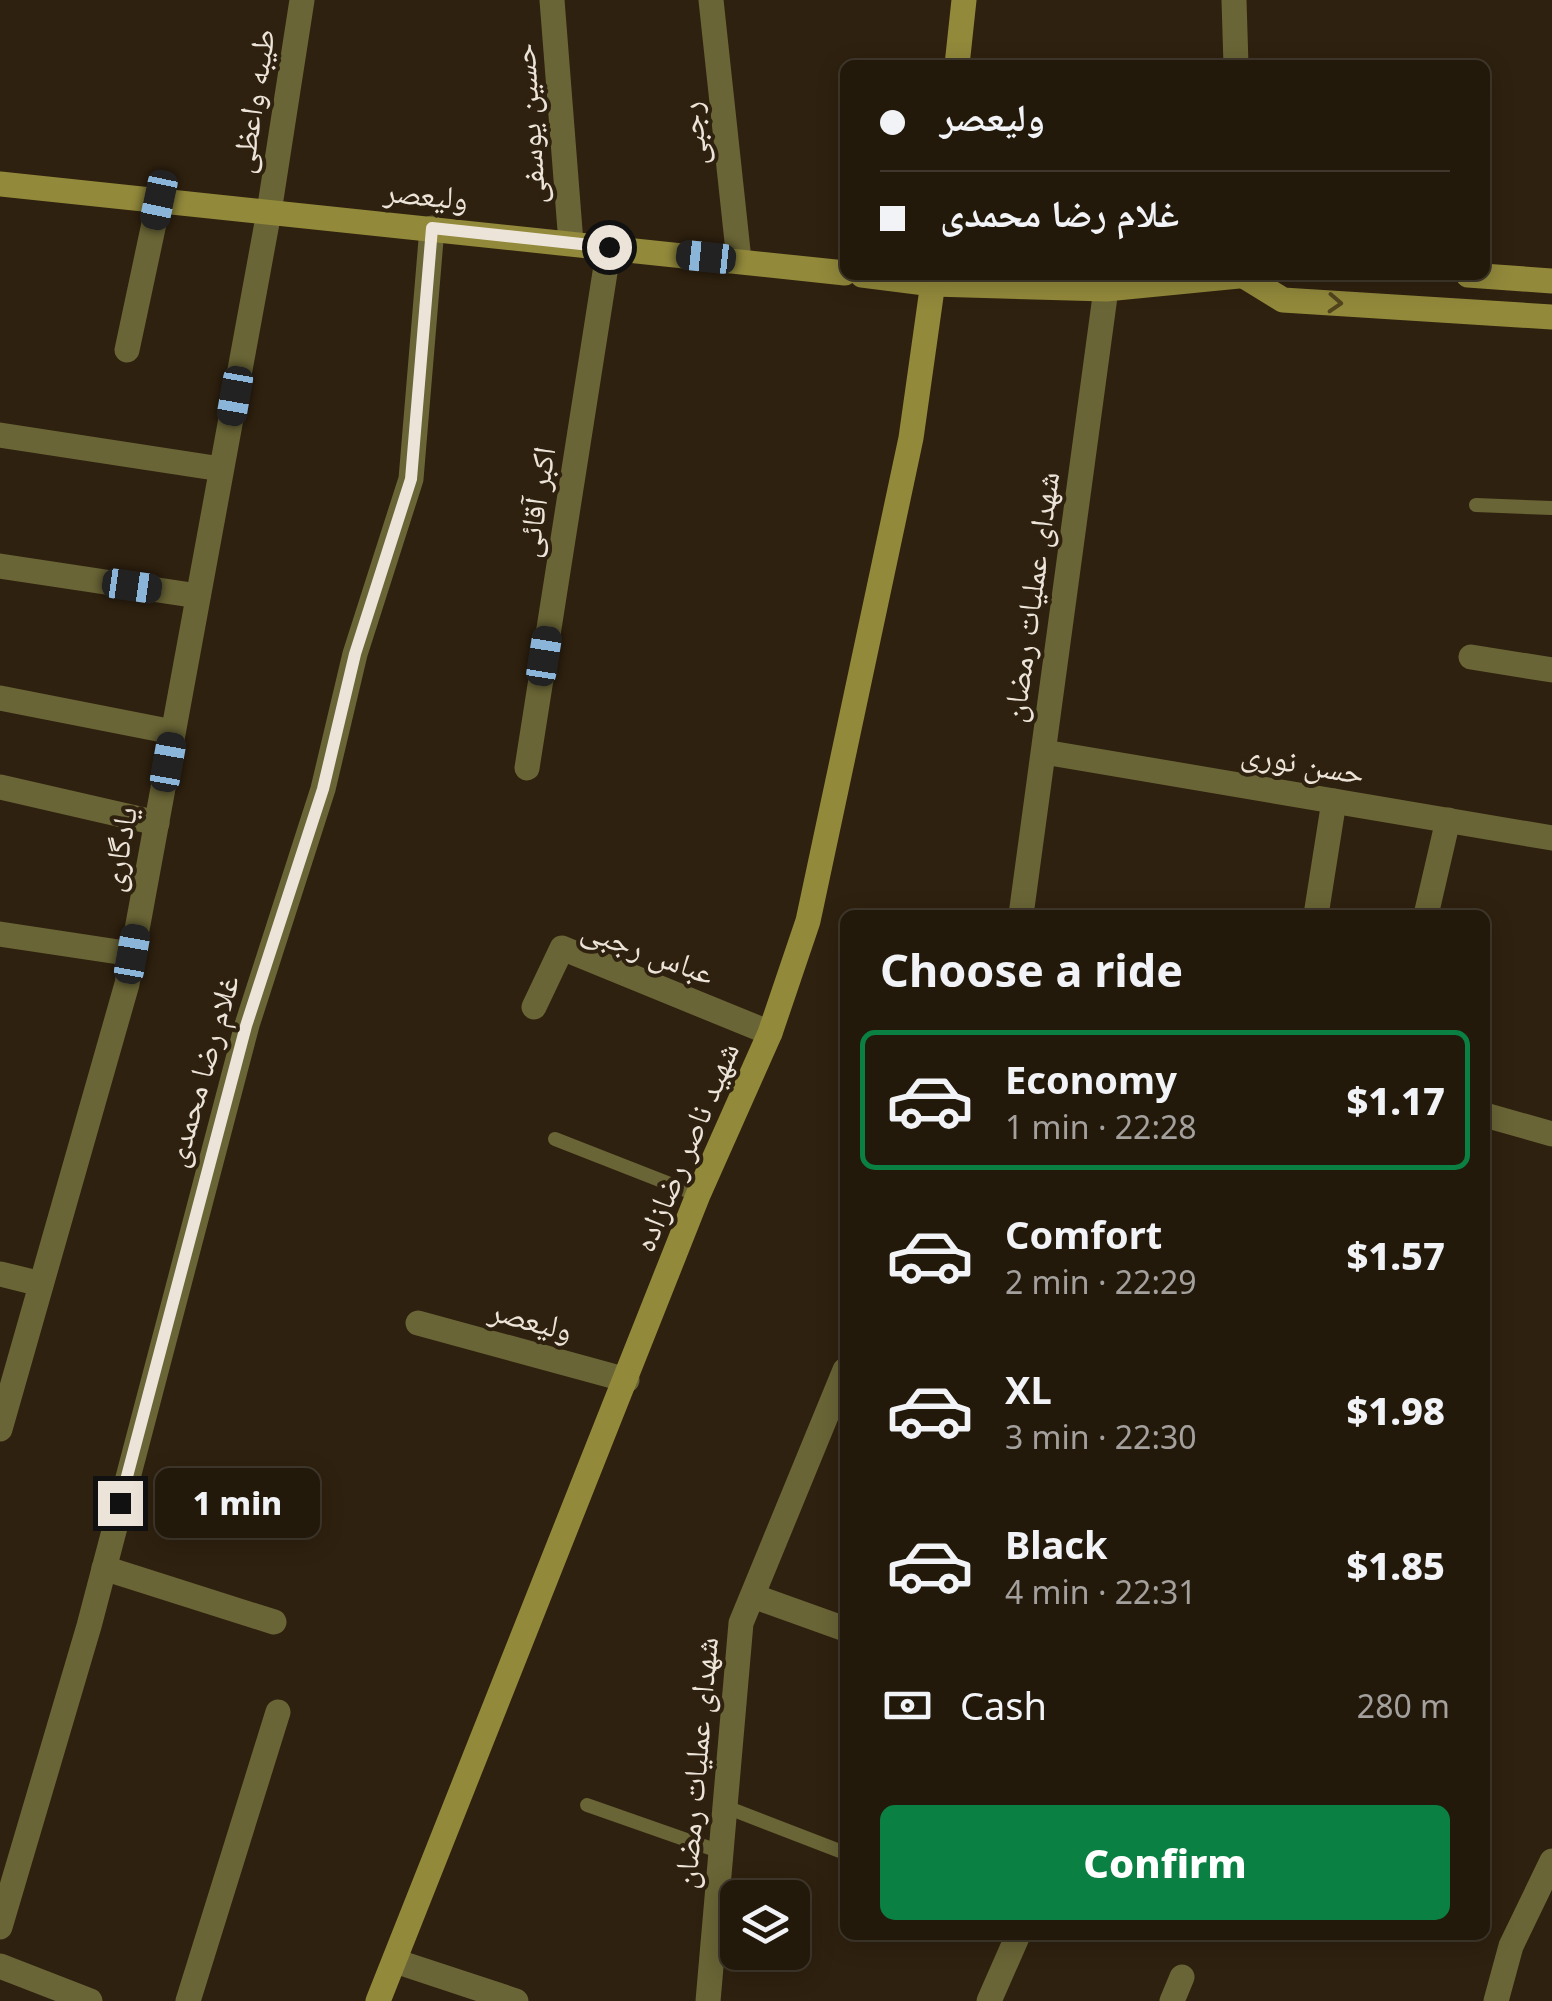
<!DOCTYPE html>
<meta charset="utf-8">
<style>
:root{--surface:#23190b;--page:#2f2619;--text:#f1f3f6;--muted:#a3a09d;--line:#40382c;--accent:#0b8043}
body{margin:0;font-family:"Noto Sans","Noto Naskh Arabic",sans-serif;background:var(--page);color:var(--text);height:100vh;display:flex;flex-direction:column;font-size:38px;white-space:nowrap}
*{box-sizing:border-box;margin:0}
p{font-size:32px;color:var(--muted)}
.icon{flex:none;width:55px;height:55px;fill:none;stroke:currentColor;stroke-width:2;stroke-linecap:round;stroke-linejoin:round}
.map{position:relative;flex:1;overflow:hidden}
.side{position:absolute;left:840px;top:910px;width:650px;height:1030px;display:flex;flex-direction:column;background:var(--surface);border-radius:15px;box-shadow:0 5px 25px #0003,0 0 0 2px var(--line)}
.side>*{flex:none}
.guide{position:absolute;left:840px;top:60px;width:650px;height:220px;border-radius:15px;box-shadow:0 5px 25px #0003,0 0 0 2px var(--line);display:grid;align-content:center;height:220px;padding:0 40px;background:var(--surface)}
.tools{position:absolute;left:720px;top:1880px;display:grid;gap:20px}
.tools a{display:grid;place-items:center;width:90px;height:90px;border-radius:15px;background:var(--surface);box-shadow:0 5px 25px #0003,0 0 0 2px var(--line);font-size:50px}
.end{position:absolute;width:45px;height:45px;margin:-22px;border:12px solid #ede4d9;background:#111;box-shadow:0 0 0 5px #111}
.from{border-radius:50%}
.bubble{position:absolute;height:70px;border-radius:15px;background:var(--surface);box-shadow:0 5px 25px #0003,0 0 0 2px var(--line);font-size:32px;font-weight:800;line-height:70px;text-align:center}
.car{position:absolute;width:30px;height:60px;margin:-30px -15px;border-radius:12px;box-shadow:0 0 8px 2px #0007;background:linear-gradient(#222 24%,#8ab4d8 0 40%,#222 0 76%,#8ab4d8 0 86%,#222 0)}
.guide b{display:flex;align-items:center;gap:35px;height:95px;font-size:38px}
.guide b+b{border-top:2px solid var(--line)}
.guide i{width:25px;height:25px;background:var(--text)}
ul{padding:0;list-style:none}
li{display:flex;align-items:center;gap:30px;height:140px;margin:0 20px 15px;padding:0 20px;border:5px solid transparent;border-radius:15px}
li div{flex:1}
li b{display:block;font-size:38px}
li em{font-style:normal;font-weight:800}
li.active{border-color:var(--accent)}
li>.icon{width:90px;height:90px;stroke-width:1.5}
h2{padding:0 40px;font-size:45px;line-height:120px}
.pay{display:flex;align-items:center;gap:25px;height:110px;padding:0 40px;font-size:38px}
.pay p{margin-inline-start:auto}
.action{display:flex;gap:20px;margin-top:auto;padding:20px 40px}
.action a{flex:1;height:115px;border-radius:15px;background:var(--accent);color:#fff;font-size:40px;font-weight:800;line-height:115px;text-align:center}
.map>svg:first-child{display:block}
</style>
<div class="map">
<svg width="1552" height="2001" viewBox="0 0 1552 2001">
<rect width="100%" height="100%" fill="#2f210f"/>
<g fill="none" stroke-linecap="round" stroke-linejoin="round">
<!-- lane -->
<g stroke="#6a6536" stroke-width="14">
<polyline points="1476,505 1552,508"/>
<polyline points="555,1139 698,1195"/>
<polyline points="587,1805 721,1852"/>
<polyline points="726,1807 845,1853"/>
</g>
<!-- street -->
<g stroke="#6a6536" stroke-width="25">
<polyline points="552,0 571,243"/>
<polyline points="711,0 739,260"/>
<polyline points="1234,0 1236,65"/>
<polyline points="127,350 159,200"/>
<polyline points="0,435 221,469"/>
<polyline points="0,566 198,596"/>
<polyline points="1471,657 1552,670"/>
<polyline points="0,698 173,732"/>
<polyline points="1044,752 1552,838"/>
<polyline points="527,768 609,247"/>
<polyline points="0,787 157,823"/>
<polyline points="1021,915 1106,289"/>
<polyline points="1316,915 1334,801"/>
<polyline points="1426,915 1448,820"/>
<polyline points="0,934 132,954"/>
<polyline points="534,1007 562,948 770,1033"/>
<polyline points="1485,1115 1552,1134"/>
<polyline points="0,1274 41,1284"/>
<polyline points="418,1323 627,1380"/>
<polyline points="0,1429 127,984 269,212 302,0"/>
<polyline points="104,1568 274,1622"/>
<polyline points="753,1596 845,1629"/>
<polyline points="0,1927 89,1626 247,1025 323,789 355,654 411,479 432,228"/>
<polyline points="395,1961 516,2001"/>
<polyline points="0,1966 90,2001"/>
<polyline points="188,2001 278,1712"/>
<polyline points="708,2001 741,1623 845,1370"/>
<polyline points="989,2001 1018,1935"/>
<polyline points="1172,2001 1182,1977"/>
<polyline points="1496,2001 1511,1946 1552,1861"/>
</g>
<!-- secondary -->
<g stroke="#92893b" stroke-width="25">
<polyline points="957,65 964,0"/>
<polyline points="0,184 845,273"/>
<polyline points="862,275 933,284 1106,289 1249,275"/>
<polyline points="1468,275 1552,281"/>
<polyline points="1244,276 1283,300 1552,317"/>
<polyline points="378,2001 698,1195 770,1033 808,921 911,438 934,275"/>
</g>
</g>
<!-- one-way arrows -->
<defs><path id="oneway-chevron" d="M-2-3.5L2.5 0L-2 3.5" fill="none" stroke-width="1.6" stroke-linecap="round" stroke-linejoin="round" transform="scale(2.5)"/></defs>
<use stroke="#52451e" href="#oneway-chevron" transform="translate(1335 303) rotate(3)"/>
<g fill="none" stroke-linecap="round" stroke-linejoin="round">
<!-- route -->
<polyline stroke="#ede4d9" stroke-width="12" points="120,1503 246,1026 323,789 355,654 411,479 432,228 609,247"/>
</g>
<g text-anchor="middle" stroke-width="8" stroke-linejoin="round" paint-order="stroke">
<!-- street labels -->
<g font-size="32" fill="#ede4d9" stroke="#2f210f">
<text transform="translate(253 101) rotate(-81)" y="11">طیبه واعظی</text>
<text transform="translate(529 124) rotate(-94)" y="11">حسین یوسفی</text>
<text transform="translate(693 134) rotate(-96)" y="11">رجبی</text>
<text transform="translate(426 195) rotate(6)" y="11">ولیعصر</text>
<text transform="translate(536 502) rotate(-81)" y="11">اکبر آقائی</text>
<text transform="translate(1031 597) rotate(-82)" y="11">شهدای عملیات رمضان</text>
<text transform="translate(1303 763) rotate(10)" y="11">حسن نوری</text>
<text transform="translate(119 849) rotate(-80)" y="11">یادگاری</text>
<text transform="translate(648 951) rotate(20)" y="11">عباس رجبی</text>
<text transform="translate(202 1071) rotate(-74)" y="11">غلام رضا محمدی</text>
<text transform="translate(686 1147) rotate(-67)" y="11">شهید ناصر رضازاده</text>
<text transform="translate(531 1320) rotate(15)" y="11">ولیعصر</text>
<text transform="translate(696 1763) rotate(-85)" y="11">شهدای عملیات رمضان</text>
</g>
</g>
</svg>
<div class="tools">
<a><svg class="icon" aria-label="layers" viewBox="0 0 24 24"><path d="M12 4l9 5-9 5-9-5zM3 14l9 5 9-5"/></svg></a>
</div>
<i class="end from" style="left:609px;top:247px"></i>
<i class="end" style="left:120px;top:1503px"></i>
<div class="bubble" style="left:155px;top:1468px;width:165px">1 min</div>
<i class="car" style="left:159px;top:200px;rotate:192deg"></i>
<i class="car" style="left:706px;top:257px;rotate:276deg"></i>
<i class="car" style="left:235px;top:396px;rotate:190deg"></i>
<i class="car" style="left:132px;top:586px;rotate:98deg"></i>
<i class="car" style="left:544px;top:656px;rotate:9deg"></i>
<i class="car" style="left:168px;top:762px;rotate:10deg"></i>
<i class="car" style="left:132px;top:954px;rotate:10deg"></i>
<div class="guide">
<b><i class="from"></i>ولیعصر</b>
<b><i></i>غلام رضا محمدی</b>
</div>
<section class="side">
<h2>Choose a ride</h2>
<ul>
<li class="active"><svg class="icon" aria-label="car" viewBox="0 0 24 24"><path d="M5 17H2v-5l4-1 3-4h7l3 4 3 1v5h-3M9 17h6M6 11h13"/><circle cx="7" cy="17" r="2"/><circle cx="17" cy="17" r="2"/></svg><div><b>Economy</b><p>1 min · 22:28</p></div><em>$1.17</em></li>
<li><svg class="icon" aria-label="car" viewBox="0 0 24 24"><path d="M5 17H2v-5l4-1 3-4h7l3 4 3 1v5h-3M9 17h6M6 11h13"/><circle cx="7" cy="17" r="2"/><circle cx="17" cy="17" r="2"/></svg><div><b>Comfort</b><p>2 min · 22:29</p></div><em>$1.57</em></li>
<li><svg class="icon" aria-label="car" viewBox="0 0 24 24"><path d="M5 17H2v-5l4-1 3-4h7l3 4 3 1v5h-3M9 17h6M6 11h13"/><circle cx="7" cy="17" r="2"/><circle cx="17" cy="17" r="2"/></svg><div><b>XL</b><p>3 min · 22:30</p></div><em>$1.98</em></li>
<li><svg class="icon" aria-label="car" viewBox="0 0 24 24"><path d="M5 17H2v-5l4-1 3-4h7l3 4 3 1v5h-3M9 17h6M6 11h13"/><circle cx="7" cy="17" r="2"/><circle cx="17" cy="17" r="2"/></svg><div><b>Black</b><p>4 min · 22:31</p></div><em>$1.85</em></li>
</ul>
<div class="pay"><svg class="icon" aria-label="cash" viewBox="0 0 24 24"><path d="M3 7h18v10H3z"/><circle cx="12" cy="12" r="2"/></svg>Cash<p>280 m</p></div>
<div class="action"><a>Confirm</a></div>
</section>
</div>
